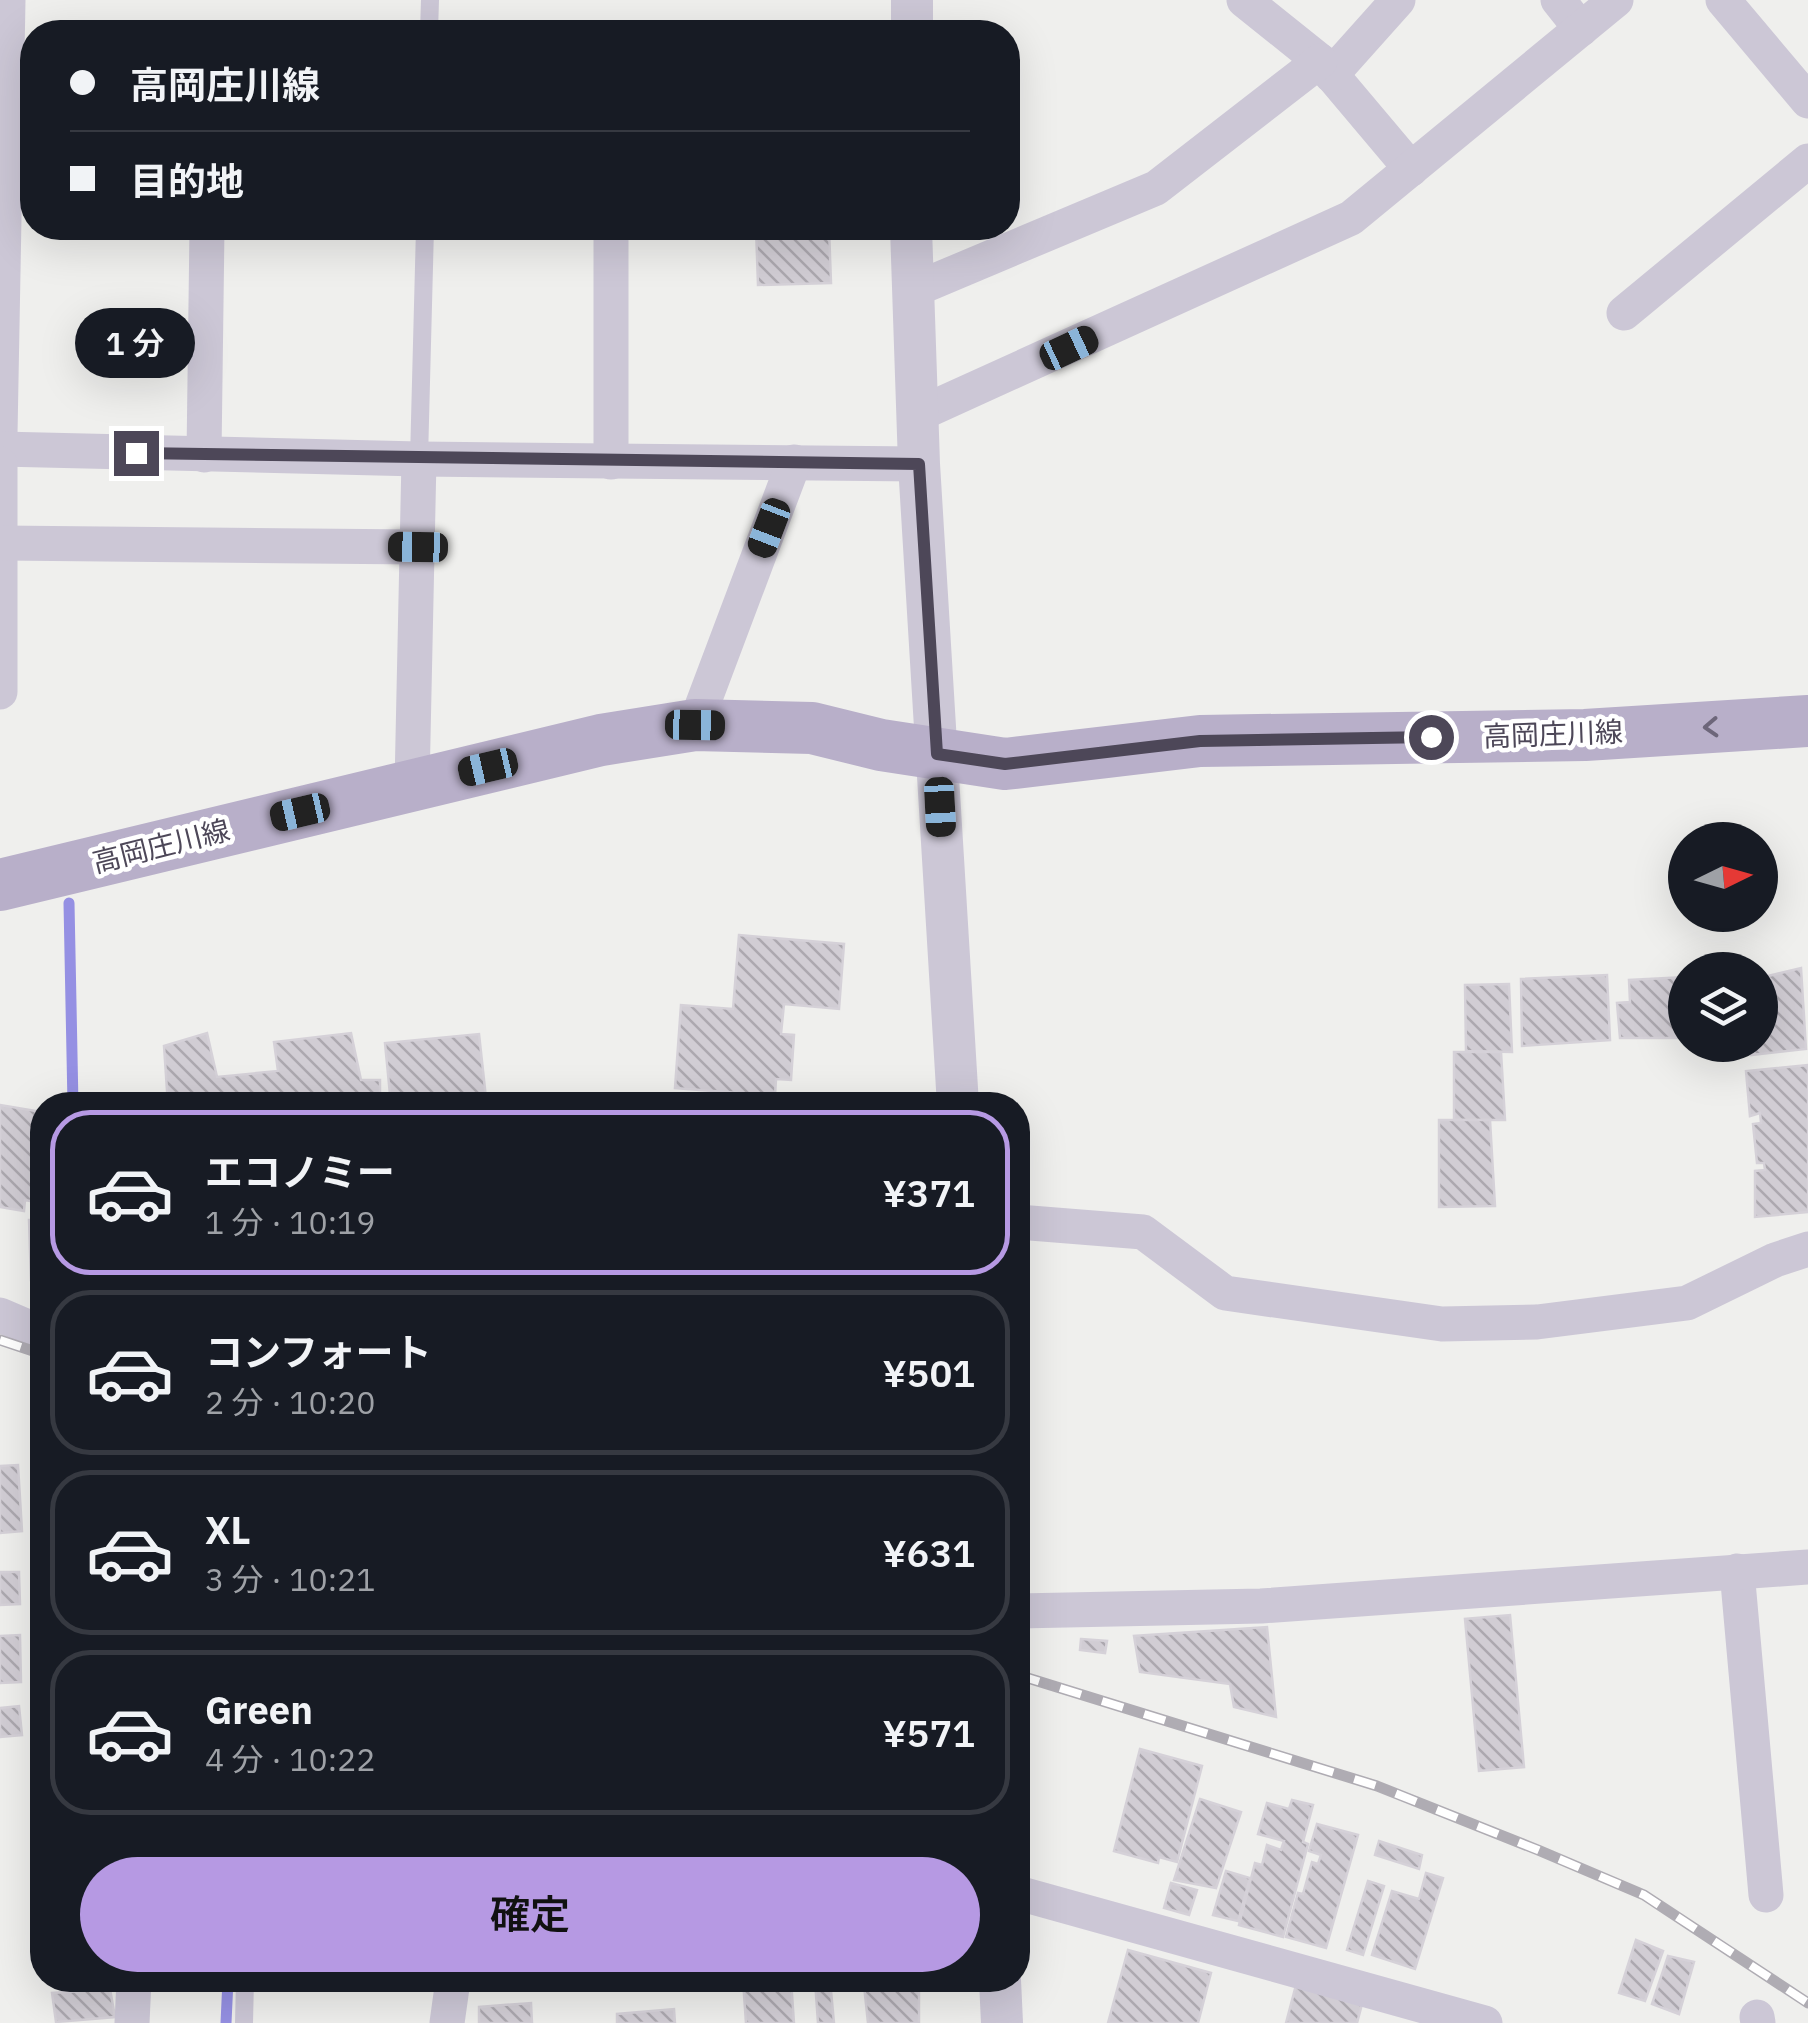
<!DOCTYPE html>
<html lang="ja">
<meta charset="utf-8">
<style>
:root{--surface:#171b24;--page:#242831;--text:#f1f3f6;--muted:#9ea1a6;--line:#363941;--accent:#b699e3}
body{margin:0;font-family:"IBM Plex Sans","Noto Sans JP",sans-serif;background:var(--page);color:var(--text);height:100vh;display:flex;flex-direction:column;font-size:38px;white-space:nowrap}
*{box-sizing:border-box;margin:0}
p{font-size:32px;color:var(--muted)}
.icon{flex:none;width:55px;height:55px;fill:none;stroke:currentColor;stroke-width:2;stroke-linecap:round;stroke-linejoin:round}
.map{position:relative;flex:1;overflow:hidden}
.side{position:absolute;left:30px;top:1092px;width:1000px;height:900px;display:flex;flex-direction:column;background:var(--surface);border-radius:40px;box-shadow:0 10px 40px #0002}
.side>*{flex:none}
.guide{position:absolute;left:20px;top:20px;width:1000px;height:220px;border-radius:40px;box-shadow:0 10px 40px #0002;display:grid;align-content:center;height:220px;padding:0 50px;background:var(--surface)}
.needle{width:65px;rotate:85deg}
.fabs{position:absolute;left:1668px;top:822px;display:grid;gap:20px}
.fabs a{display:grid;place-items:center;width:110px;height:110px;border-radius:50%;background:var(--surface);box-shadow:0 10px 40px #0002;font-size:50px}
.end{position:absolute;width:45px;height:45px;margin:-22px;border:12px solid #4d4758;background:#fff;box-shadow:0 0 0 5px #fff}
.from{border-radius:50%}
.bubble{position:absolute;height:70px;border-radius:35px;background:var(--surface);box-shadow:0 10px 40px #0002;font-size:32px;font-weight:600;line-height:70px;text-align:center}
.car{position:absolute;width:30px;height:60px;margin:-30px -15px;border-radius:12px;box-shadow:0 0 8px 2px #0007;background:linear-gradient(#222 24%,#8ab4d8 0 40%,#222 0 76%,#8ab4d8 0 86%,#222 0)}
.guide b{display:flex;align-items:center;gap:35px;height:95px;font-size:38px}
.guide b+b{border-top:2px solid var(--line)}
.guide i{width:25px;height:25px;background:var(--text)}
ul{padding:18px 0 0;list-style:none}
li{display:flex;align-items:center;gap:30px;height:165px;margin:0 20px 15px;padding:0 30px;border:5px solid var(--line);border-radius:40px}
li div{flex:1}
li b{display:block;font-size:38px}
li em{font-style:normal;font-weight:600}
li.current{border-color:var(--accent)}
li>.icon{width:90px;height:90px;stroke-width:1.5}
.action{display:flex;gap:20px;margin-top:auto;padding:20px 50px}
.action a{flex:1;height:115px;border-radius:60px;background:var(--accent);color:#111;font-size:40px;font-weight:600;line-height:115px;text-align:center}
.map>svg:first-child{display:block}
</style>
<div class="map">
<svg width="1808" height="2023" viewBox="0 0 1808 2023">
<defs>
<pattern id="building-back-hatch" width="6" height="6" patternUnits="userSpaceOnUse" patternTransform="scale(2.5)"><rect width="6" height="6" fill="#d1cdd4"/><path d="M-1 5l2 2M0 0l6 6M5-1l2 2" fill="none" stroke="#aca8af"/></pattern>
</defs>
<rect width="100%" height="100%" fill="#efefed"/>
<g fill="none" stroke-linecap="round" stroke-linejoin="round">
<!-- stream -->
<g stroke="#9590e3" stroke-width="11">
<polyline points="69,903 73,1105"/>
<polyline points="226,2023 228,1980"/>
</g>
</g>
<!-- building -->
<g fill="url(#building-back-hatch)" stroke="#d5d1d8" stroke-width="2.5">
<polygon points="756,228 829,228 831,283 758,285"/>
<polygon points="739,935 844,944 839,1009 784,1004 781,1034 794,1035 791,1080 776,1079 775,1096 675,1088 681,1005 733,1009"/>
<polygon points="1801,968 1806,1049 1751,1055 1751,1045 1760,1045 1760,987 1765,987 1764,977"/>
<polygon points="1607,975 1610,1040 1522,1046 1521,979"/>
<polygon points="1685,977 1685,1038 1620,1038 1617,1003 1630,1002 1629,980"/>
<polygon points="1509,984 1512,1052 1466,1051 1465,985"/>
<polygon points="207,1033 217,1077 278,1071 274,1042 351,1033 361,1080 380,1080 380,1105 168,1105 164,1046"/>
<polygon points="479,1034 486,1098 391,1105 385,1043"/>
<polygon points="1454,1052 1501,1052 1505,1120 1454,1120"/>
<polygon points="1808,1065 1808,1212 1755,1217 1755,1171 1765,1170 1764,1163 1757,1163 1753,1124 1761,1123 1760,1113 1750,1116 1746,1071"/>
<polygon points="0,1105 42,1112 40,1203 25,1200 24,1211 0,1207"/>
<polygon points="1439,1120 1490,1120 1495,1206 1439,1207"/>
<polygon points="29,1220 42,1220 42,1280 31,1280"/>
<polygon points="18,1465 22,1531 0,1533 0,1466"/>
<polygon points="0,1572 19,1572 20,1604 0,1605"/>
<polygon points="1510,1615 1524,1767 1479,1771 1465,1619"/>
<polygon points="1267,1627 1276,1717 1234,1707 1230,1684 1140,1672 1134,1636"/>
<polygon points="20,1635 21,1682 0,1683 0,1636"/>
<polygon points="1081,1639 1107,1641 1105,1653 1080,1650"/>
<polygon points="19,1706 22,1735 0,1737 0,1708"/>
<polygon points="1140,1749 1202,1766 1177,1862 1159,1857 1158,1863 1114,1851"/>
<polygon points="1200,1799 1241,1812 1216,1888 1174,1880"/>
<polygon points="1292,1800 1313,1805 1303,1842 1308,1844 1283,1937 1239,1925 1255,1863 1262,1865 1267,1845 1281,1850 1284,1841 1258,1834 1267,1803 1289,1809"/>
<polygon points="1317,1824 1358,1835 1326,1948 1286,1937 1298,1893 1303,1894 1312,1862 1318,1864 1321,1855 1309,1851"/>
<polygon points="1379,1841 1422,1855 1419,1869 1375,1855"/>
<polygon points="1226,1871 1250,1878 1238,1921 1213,1915"/>
<polygon points="1426,1873 1443,1878 1415,1969 1372,1955 1392,1891 1419,1899"/>
<polygon points="1368,1881 1384,1886 1363,1955 1347,1950"/>
<polygon points="1171,1883 1197,1890 1189,1915 1164,1908"/>
<polygon points="1636,1940 1663,1951 1645,2001 1619,1993"/>
<polygon points="1128,1950 1211,1973 1198,2023 1108,2023"/>
<polygon points="1668,1956 1694,1962 1679,2014 1652,2004"/>
<polygon points="743,1980 791,1980 794,2023 746,2023"/>
<polygon points="815,1980 830,1980 834,2023 818,2023"/>
<polygon points="837,1980 919,1980 919,2023 868,2023 864,1985 838,1988"/>
<polygon points="1296,1985 1362,2004 1357,2023 1286,2023"/>
<polygon points="110,1989 115,2017 56,2022 52,1993"/>
<polygon points="531,2003 532,2023 479,2023 479,2007"/>
<polygon points="674,2009 675,2023 617,2023 617,2014"/>
</g>
<g fill="none" stroke-linecap="round" stroke-linejoin="round">
<!-- service -->
<g stroke="#ccc7d6" stroke-width="18">
<polyline points="429,32 430,0"/>
<polyline points="419,459 425,228"/>
<polyline points="244,2023 245,1980"/>
</g>
<!-- minor -->
<g stroke="#ccc7d6" stroke-width="35">
<polyline points="1244,0 1320,61 1411,169"/>
<polyline points="1558,0 1581,29"/>
<polyline points="1723,0 1808,101"/>
<polyline points="1331,75 1398,0"/>
<polyline points="911,291 1156,188 1320,61"/>
<polyline points="1624,313 1808,161"/>
<polyline points="917,415 1351,218 1616,0"/>
<polyline points="0,435 8,0"/>
<polyline points="0,449 419,459 919,464"/>
<polyline points="204,455 207,228"/>
<polyline points="611,462 611,228"/>
<polyline points="0,464 0,692"/>
<polyline points="2,543 418,547"/>
<polyline points="695,725 794,462"/>
<polyline points="412,785 419,459"/>
<polyline points="1018,1222 1143,1232 1225,1293 1442,1324 1537,1322 1687,1303 1775,1260 1808,1249"/>
<polyline points="0,1315 42,1333"/>
<polyline points="1737,1571 1766,1895"/>
<polyline points="1018,1611 1261,1606 1808,1567"/>
<polyline points="1018,1893 1485,2023"/>
<polyline points="1757,2017 1758,2023"/>
<polyline points="132,2023 134,1980"/>
<polyline points="447,2023 453,1980"/>
</g>
<!-- tertiary -->
<g stroke="#ccc7d6" stroke-width="42">
<polyline points="912,32 912,0"/>
<polyline points="911,228 919,464 958,1105"/>
<polyline points="1000,1980 1002,2023"/>
</g>
<!-- primary -->
<polyline stroke="#b8afc9" stroke-width="52" points="0,885 601,740 695,725 812,728 881,745 1005,764 1200,741 1585,735 1808,721"/>
<!-- rail casing -->
<g stroke="#afacb3" stroke-width="11">
<g id="rail">
<polyline points="0,1340 42,1354"/>
<polyline points="1018,1675 1377,1786 1538,1850 1644,1895 1808,2003"/>
</g>
</g>
<!-- rail -->
<use href="#rail" stroke="#fff" stroke-width="8" stroke-dasharray="22" stroke-linecap="butt"/>
</g>
<!-- one-way arrows -->
<defs><path id="oneway-chevron" d="M-2-3.5L2.5 0L-2 3.5" fill="none" stroke-width="1.6" stroke-linecap="round" stroke-linejoin="round" transform="scale(2.5)"/></defs>
<use stroke="#6d667a" href="#oneway-chevron" transform="translate(1711 727) rotate(177)"/>
<g fill="none" stroke-linecap="round" stroke-linejoin="round">
<!-- route -->
<polyline stroke="#4d4758" stroke-width="12" points="136,453 919,464 937,754 1005,764 1200,741 1431,737"/>
</g>
<g text-anchor="middle" stroke-width="9" stroke-linejoin="round" paint-order="stroke">
<!-- street labels -->
<g font-size="28" fill="#4d4758" stroke="#fff">
<text transform="translate(1553 734) rotate(-2)" y="10">高岡庄川線</text>
<text transform="translate(161 846) rotate(-14)" y="10">高岡庄川線</text>
</g>
</g>
</svg>
<div class="fabs">
<a><svg class="needle" viewBox="-14 -14 28 28"><path d="M0-13l5 13h-10z" fill="#e53935"/><path d="M0 13l5-13h-10z" fill="#9ea1a6"/></svg></a>
<a><svg class="icon" aria-label="layers" viewBox="0 0 24 24"><path d="M12 4l9 5-9 5-9-5zM3 14l9 5 9-5"/></svg></a>
</div>
<i class="end from" style="left:1431px;top:737px"></i>
<i class="end" style="left:136px;top:453px"></i>
<div class="bubble" style="left:75px;top:308px;width:120px">1 分</div>
<i class="car" style="left:1069px;top:348px;rotate:65deg"></i>
<i class="car" style="left:769px;top:528px;rotate:201deg"></i>
<i class="car" style="left:418px;top:547px;rotate:271deg"></i>
<i class="car" style="left:695px;top:725px;rotate:91deg"></i>
<i class="car" style="left:488px;top:767px;rotate:257deg"></i>
<i class="car" style="left:940px;top:807px;rotate:177deg"></i>
<i class="car" style="left:300px;top:812px;rotate:257deg"></i>
<div class="guide">
<b><i class="from"></i>高岡庄川線</b>
<b><i></i>目的地</b>
</div>
<section class="side">
<ul>
<li class="current"><svg class="icon" aria-label="car" viewBox="0 0 24 24"><path d="M5 17H2v-5l4-1 3-4h7l3 4 3 1v5h-3M9 17h6M6 11h13"/><circle cx="7" cy="17" r="2"/><circle cx="17" cy="17" r="2"/></svg><div><b>エコノミー</b><p>1 分 · 10:19</p></div><em>¥371</em></li>
<li><svg class="icon" aria-label="car" viewBox="0 0 24 24"><path d="M5 17H2v-5l4-1 3-4h7l3 4 3 1v5h-3M9 17h6M6 11h13"/><circle cx="7" cy="17" r="2"/><circle cx="17" cy="17" r="2"/></svg><div><b>コンフォート</b><p>2 分 · 10:20</p></div><em>¥501</em></li>
<li><svg class="icon" aria-label="car" viewBox="0 0 24 24"><path d="M5 17H2v-5l4-1 3-4h7l3 4 3 1v5h-3M9 17h6M6 11h13"/><circle cx="7" cy="17" r="2"/><circle cx="17" cy="17" r="2"/></svg><div><b>XL</b><p>3 分 · 10:21</p></div><em>¥631</em></li>
<li><svg class="icon" aria-label="car" viewBox="0 0 24 24"><path d="M5 17H2v-5l4-1 3-4h7l3 4 3 1v5h-3M9 17h6M6 11h13"/><circle cx="7" cy="17" r="2"/><circle cx="17" cy="17" r="2"/></svg><div><b>Green</b><p>4 分 · 10:22</p></div><em>¥571</em></li>
</ul>
<div class="action"><a>確定</a></div>
</section>
</div>
